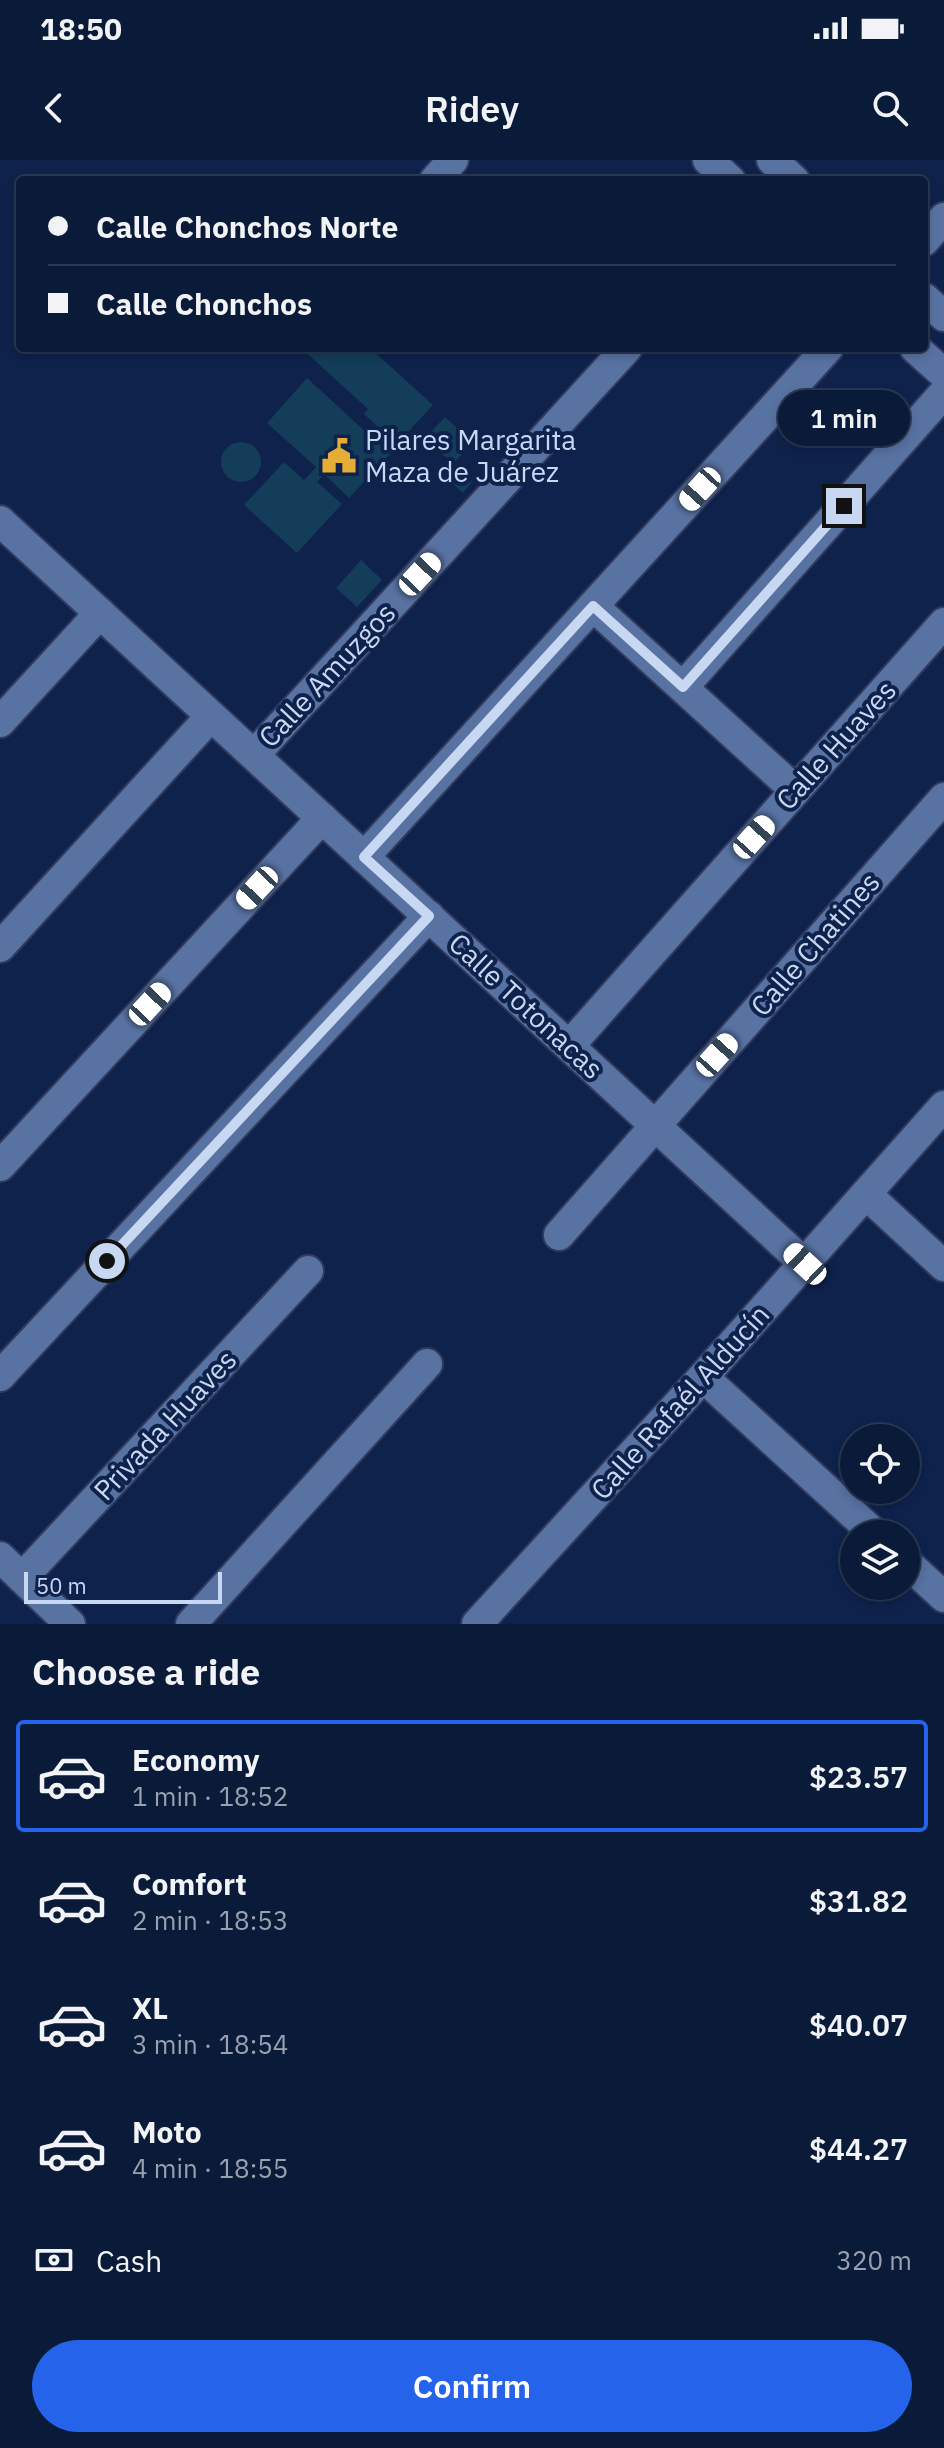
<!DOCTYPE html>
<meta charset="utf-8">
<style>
:root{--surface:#0a1a39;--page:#132341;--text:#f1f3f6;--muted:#99a1ae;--line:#2a3853;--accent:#2563eb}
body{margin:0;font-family:"IBM Plex Sans",sans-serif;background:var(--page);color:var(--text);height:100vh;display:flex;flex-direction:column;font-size:30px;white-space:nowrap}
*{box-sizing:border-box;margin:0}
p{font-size:26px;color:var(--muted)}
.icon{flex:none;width:44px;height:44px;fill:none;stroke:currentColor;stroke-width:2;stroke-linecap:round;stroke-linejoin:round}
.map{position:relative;height:1464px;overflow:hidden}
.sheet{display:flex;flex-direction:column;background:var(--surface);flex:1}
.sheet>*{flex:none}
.guide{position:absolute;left:16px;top:16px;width:912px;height:176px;border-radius:8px;box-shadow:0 4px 12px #0003,0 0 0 2px var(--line);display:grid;align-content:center;height:176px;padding:0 32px;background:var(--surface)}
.controls{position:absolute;left:840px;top:1264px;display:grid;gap:16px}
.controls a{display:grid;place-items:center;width:80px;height:80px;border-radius:50%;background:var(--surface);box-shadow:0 4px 12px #0003,0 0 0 2px var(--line);font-size:40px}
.scale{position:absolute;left:24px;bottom:20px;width:198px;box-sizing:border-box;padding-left:8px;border:4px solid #c8d7f2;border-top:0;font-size:22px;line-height:28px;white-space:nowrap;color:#c8d7f2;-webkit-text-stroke:6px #0e224c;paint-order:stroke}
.end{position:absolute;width:36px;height:36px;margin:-18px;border:10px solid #c8d7f2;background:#111;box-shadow:0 0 0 4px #111}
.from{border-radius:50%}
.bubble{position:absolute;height:56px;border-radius:28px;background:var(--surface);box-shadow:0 4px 12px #0003,0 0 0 2px var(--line);font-size:26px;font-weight:600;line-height:56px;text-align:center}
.car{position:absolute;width:24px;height:48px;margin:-24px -12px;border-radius:10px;box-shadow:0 0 6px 2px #0007;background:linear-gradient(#fff 24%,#345 0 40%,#fff 0 76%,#345 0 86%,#fff 0)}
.guide b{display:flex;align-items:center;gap:28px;height:76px;font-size:30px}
.guide b+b{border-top:2px solid var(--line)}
.guide i{width:20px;height:20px;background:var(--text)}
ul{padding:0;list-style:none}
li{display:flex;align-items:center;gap:24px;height:112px;margin:0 16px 12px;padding:0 16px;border:4px solid transparent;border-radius:8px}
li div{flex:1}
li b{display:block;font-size:30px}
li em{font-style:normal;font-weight:600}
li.selected{border-color:var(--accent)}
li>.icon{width:72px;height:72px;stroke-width:1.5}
h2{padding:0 32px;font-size:36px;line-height:96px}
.pay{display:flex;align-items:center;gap:20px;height:88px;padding:0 32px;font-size:30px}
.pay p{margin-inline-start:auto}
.primary-button{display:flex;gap:16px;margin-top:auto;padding:16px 32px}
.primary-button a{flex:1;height:92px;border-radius:48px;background:var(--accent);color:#fff;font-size:32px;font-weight:600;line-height:92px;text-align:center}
.status{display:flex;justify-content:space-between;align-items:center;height:56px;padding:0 40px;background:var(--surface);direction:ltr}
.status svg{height:22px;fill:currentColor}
header{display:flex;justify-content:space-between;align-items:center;height:104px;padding:0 32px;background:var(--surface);font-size:36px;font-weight:600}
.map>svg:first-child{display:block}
</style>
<div class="status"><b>18:50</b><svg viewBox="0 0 49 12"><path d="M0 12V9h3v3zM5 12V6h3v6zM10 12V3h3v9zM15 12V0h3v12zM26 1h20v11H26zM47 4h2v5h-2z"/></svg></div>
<header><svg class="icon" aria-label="back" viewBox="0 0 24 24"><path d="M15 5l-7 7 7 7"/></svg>Ridey<svg class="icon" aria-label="search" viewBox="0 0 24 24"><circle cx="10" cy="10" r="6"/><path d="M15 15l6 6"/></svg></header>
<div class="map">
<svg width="944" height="1464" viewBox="0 0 944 1464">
<rect width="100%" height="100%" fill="#0e224c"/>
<!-- building -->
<g fill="#133d59">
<polygon points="301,188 370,188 433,245 397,284 381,270 374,279 390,294 349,338 324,314 317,322 342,344 297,393 244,345 284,302 304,320 316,307 267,263 307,218 368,274 376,265 364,254 368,249"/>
<polygon points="445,257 473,282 453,304 425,278"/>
<circle cx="241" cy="302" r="20"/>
<polygon points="461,312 472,322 463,333 452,323"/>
<polygon points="361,400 382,420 357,447 336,428"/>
</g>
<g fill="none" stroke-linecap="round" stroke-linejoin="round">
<!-- minor casing -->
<g stroke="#303a5f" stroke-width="34">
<g id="minor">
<polyline points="708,0 730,20"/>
<polyline points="772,0 794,20"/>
<polyline points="435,20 453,0"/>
<polyline points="924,81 944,58"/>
<polyline points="924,138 944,156"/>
<polyline points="915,188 944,214"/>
<polyline points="0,361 805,1104"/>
<polyline points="593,446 795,630"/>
<polyline points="683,527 944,233"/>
<polyline points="0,562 100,453"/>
<polyline points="254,595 627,188"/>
<polyline points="364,697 828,188"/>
<polyline points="0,787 211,556"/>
<polyline points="569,886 944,463"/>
<polyline points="0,1006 322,658"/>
<polyline points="866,1034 944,1106"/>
<polyline points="559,1075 944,638"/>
<polyline points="0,1216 429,756"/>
<polyline points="703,1217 875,1374"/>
<polyline points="0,1397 70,1464"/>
<polyline points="906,1402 944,1437"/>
<polyline points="22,1418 308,1111"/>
<polyline points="191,1464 427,1204"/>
<polyline points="477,1464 703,1217 944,946"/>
</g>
</g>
<!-- minor -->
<use href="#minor" stroke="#5872a2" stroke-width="30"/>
</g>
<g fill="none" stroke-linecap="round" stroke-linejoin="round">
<!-- route -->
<polyline stroke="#c8d7f2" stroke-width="10" points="107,1101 429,756 364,697 593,446 683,527 844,346"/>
</g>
<!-- icons -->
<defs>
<g id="civic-bare" transform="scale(2.76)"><path d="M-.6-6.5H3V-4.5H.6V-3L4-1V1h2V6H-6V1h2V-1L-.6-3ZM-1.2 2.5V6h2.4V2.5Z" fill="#e4ad35" stroke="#0e224c" stroke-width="2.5" paint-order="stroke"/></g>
</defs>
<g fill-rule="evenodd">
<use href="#civic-bare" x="339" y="296"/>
</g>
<g text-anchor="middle" stroke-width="8" stroke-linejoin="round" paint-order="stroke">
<!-- poi labels -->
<g font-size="28" fill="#c8d7f2" stroke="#0e224c" text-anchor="start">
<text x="365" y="290">Pilares Margarita<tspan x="365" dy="32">Maza de Juárez</tspan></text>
</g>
<!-- street labels -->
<g font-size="28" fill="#c8d7f2" stroke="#0e224c">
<text transform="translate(327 515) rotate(-47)" y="10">Calle Amuzgos</text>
<text transform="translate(836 585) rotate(-48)" y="10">Calle Huaves</text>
<text transform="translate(815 784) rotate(-49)" y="10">Calle Chatines</text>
<text transform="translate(526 846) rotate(43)" y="10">Calle Totonacas</text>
<text transform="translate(680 1242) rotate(-48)" y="10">Calle Rafaél Alducín</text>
<text transform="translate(165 1265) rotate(-47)" y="10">Privada Huaves</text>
</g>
</g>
</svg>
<div class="controls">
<a><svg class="icon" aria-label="locate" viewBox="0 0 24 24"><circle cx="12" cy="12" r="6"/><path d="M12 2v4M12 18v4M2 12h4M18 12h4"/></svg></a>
<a><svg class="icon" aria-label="layers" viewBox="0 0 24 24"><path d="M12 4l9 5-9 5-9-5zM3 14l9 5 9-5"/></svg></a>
</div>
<div class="scale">50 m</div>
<i class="end from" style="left:107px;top:1101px"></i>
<i class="end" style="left:844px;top:346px"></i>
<div class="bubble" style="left:778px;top:230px;width:132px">1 min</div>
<i class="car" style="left:700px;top:329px;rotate:222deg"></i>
<i class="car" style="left:420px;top:414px;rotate:43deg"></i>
<i class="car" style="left:754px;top:677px;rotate:42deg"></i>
<i class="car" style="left:257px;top:728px;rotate:223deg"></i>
<i class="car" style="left:150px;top:844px;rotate:43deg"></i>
<i class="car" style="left:717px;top:895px;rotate:42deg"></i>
<i class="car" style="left:805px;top:1104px;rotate:313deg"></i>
<div class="guide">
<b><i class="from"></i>Calle Chonchos Norte</b>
<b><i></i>Calle Chonchos</b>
</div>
</div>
<section class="sheet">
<h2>Choose a ride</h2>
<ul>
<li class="selected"><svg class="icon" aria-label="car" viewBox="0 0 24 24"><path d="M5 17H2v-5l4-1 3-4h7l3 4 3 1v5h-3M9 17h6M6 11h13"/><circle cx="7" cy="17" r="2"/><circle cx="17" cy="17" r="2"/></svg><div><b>Economy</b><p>1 min · 18:52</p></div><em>$23.57</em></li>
<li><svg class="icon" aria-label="car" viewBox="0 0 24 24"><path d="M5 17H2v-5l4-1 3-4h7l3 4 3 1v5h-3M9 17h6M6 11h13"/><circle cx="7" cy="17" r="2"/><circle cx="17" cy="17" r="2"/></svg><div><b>Comfort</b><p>2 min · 18:53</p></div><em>$31.82</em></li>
<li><svg class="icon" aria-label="car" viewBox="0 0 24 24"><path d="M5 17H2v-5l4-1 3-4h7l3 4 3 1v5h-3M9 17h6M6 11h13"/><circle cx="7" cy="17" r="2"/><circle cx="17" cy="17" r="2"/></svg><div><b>XL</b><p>3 min · 18:54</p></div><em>$40.07</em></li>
<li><svg class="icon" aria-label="car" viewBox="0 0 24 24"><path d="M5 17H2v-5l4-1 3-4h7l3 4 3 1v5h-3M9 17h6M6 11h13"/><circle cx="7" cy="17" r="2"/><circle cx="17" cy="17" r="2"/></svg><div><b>Moto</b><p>4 min · 18:55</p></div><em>$44.27</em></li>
</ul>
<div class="pay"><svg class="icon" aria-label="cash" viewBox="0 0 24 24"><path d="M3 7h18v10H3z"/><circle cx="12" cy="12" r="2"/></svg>Cash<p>320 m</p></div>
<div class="primary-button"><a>Confirm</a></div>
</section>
